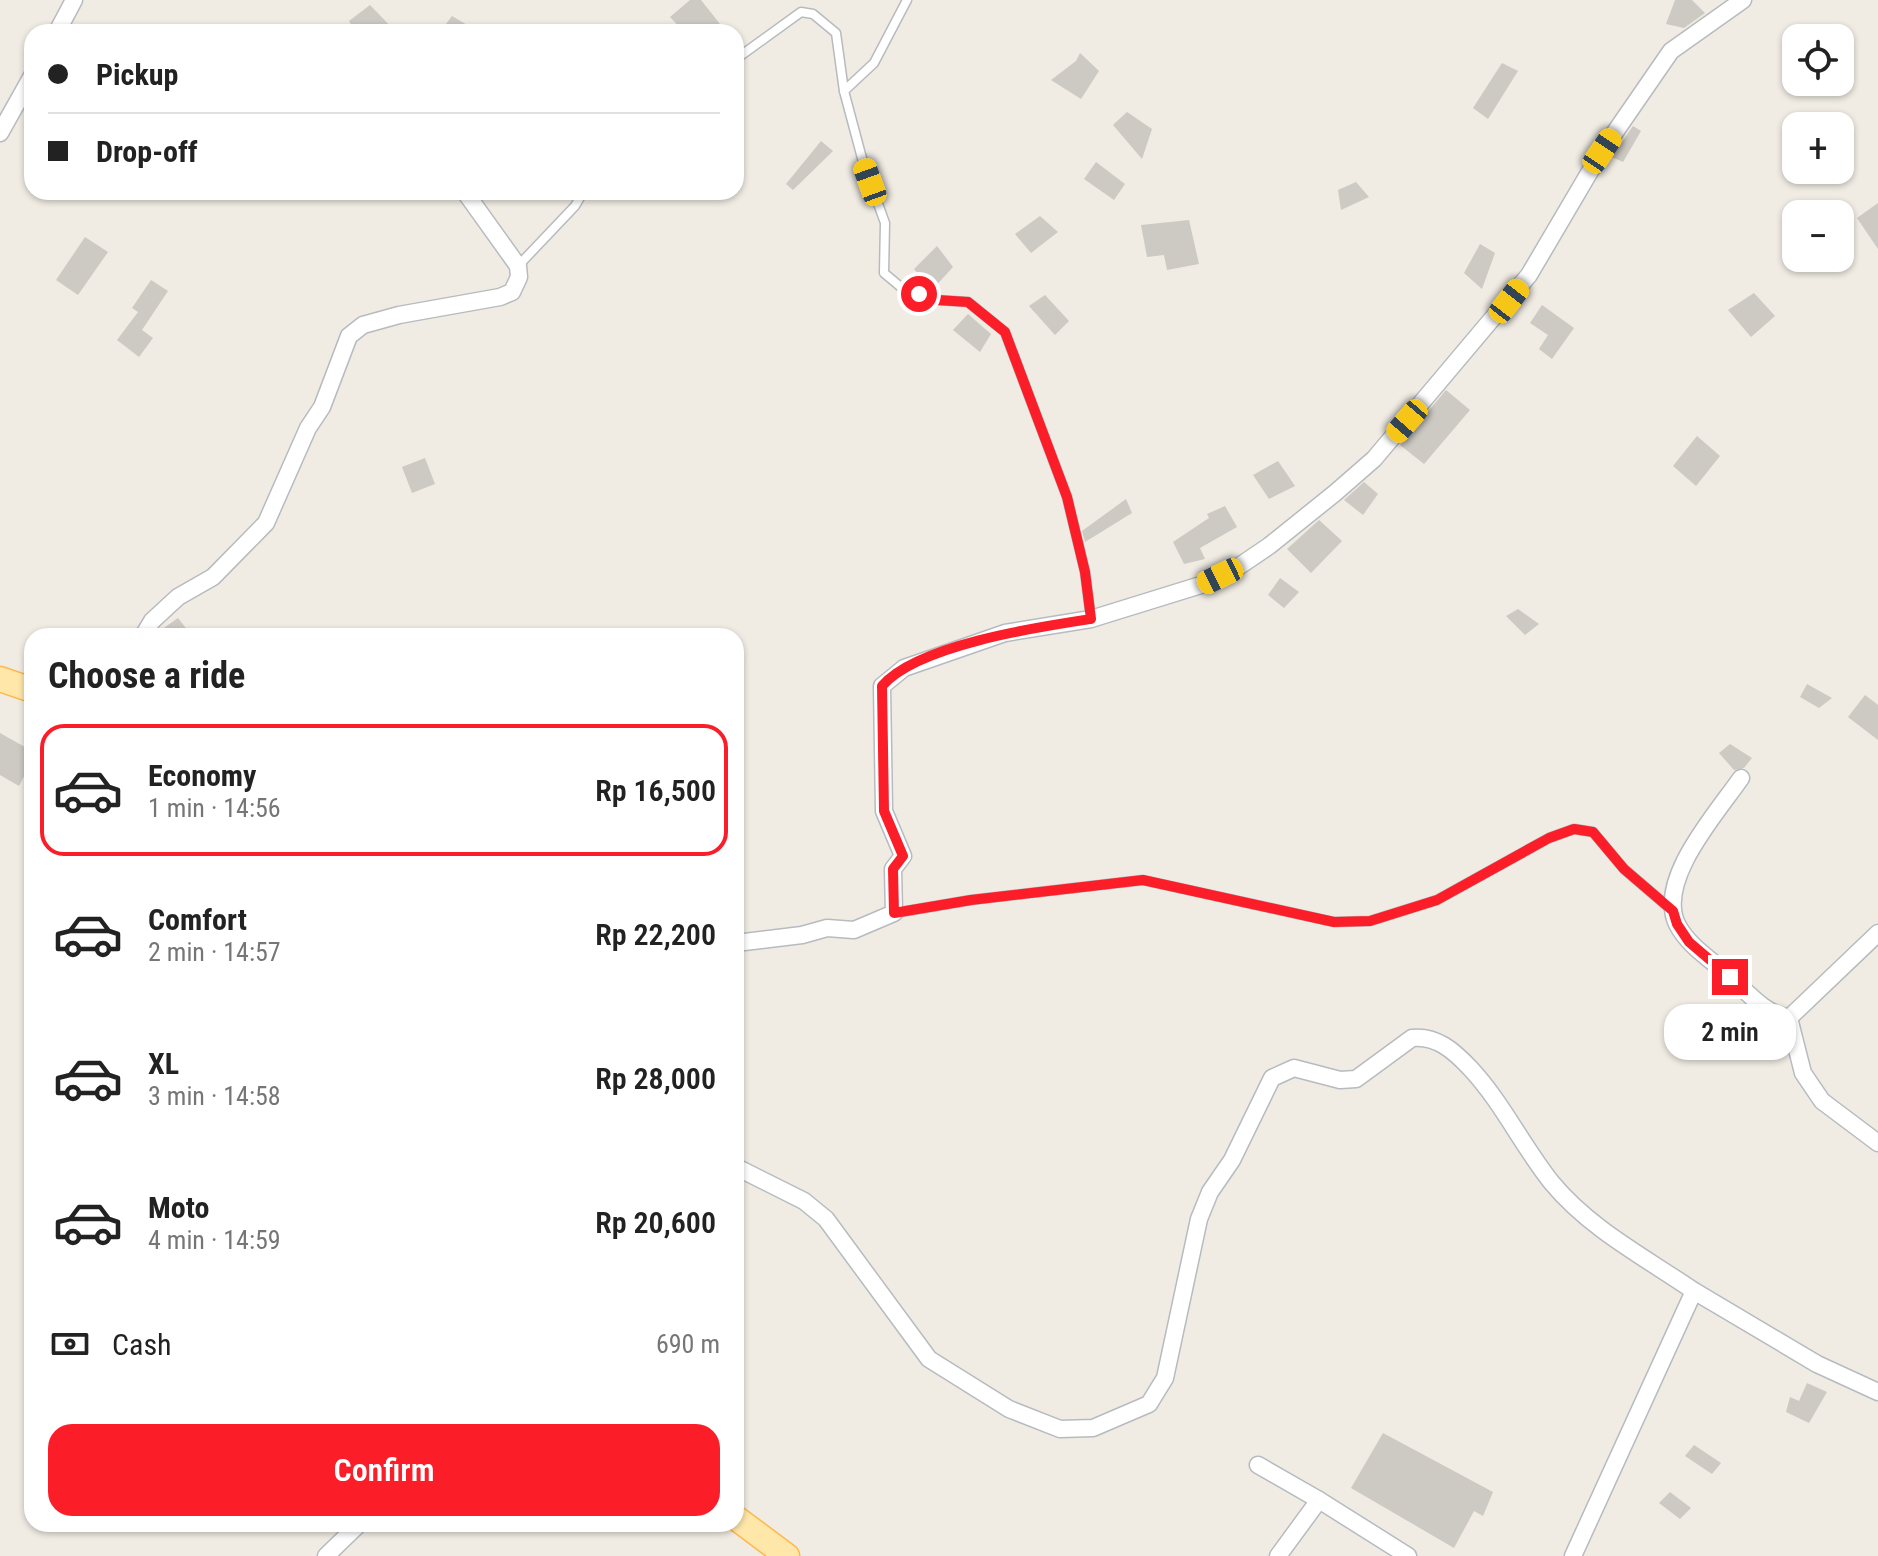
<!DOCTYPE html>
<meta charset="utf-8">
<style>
:root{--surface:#fff;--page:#f6f6f6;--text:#222;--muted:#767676;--line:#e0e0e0;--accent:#fb1e29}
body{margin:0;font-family:"Roboto Condensed",sans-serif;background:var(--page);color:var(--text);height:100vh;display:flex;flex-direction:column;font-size:30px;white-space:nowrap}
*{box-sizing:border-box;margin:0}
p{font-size:26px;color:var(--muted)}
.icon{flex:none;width:44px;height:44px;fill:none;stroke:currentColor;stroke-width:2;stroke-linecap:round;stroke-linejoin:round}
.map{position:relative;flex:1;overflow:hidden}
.sheet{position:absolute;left:24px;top:628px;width:720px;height:904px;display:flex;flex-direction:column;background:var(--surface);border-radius:24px;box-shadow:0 2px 6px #0004}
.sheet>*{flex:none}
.hud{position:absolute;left:24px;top:24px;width:720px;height:176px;border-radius:24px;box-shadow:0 2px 6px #0004;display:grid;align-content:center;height:176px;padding:0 24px;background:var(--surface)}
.fabs{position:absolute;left:1782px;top:24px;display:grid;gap:16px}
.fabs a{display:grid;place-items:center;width:72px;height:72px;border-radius:16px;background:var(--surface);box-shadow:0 2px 6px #0004;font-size:40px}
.end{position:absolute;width:36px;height:36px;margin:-18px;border:10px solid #fb1e29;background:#fff;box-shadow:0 0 0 4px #fff}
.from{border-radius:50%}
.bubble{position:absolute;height:56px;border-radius:24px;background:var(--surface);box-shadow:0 2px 6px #0004;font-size:26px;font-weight:600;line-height:56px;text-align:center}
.car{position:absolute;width:24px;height:48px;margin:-24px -12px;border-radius:10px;box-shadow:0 0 6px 2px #0007;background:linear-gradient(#f5c518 24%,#345 0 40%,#f5c518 0 76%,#345 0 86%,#f5c518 0)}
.hud b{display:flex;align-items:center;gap:28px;height:76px;font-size:30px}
.hud b+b{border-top:2px solid var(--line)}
.hud i{width:20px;height:20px;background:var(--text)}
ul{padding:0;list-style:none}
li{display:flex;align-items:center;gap:24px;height:132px;margin:0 16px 12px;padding:0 8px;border:4px solid transparent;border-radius:24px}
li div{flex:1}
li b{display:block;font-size:30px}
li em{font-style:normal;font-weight:600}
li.current{border-color:var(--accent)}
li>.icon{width:72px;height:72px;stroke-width:1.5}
h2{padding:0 24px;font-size:36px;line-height:96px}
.pay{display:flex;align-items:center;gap:20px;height:88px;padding:0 24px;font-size:30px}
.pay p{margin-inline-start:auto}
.action{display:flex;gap:16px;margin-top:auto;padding:16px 24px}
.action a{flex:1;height:92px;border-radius:24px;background:var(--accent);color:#fff;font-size:32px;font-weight:600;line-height:92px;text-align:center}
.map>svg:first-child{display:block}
</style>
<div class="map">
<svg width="1878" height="1556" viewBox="0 0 1878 1556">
<rect width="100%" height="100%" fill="#f0ece4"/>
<!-- building -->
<g fill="#cdc9c3">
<polygon points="690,0 701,0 720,24 710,32 684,32 670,17"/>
<polygon points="1675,0 1692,0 1705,13 1684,28 1666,24"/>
<polygon points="370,5 396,32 356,32 349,21"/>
<polygon points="452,16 479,32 440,32"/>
<polygon points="1080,53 1099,71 1081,99 1051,80 1076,61"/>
<polygon points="1502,63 1518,71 1488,119 1473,108"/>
<polygon points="1127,112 1152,129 1142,159 1113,125"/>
<polygon points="1633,126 1641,131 1623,162 1612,157"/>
<polygon points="821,141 833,151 793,190 786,184"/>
<polygon points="1096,162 1125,184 1114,200 1084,179"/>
<polygon points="1356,182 1369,197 1341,210 1338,190"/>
<polygon points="1878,203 1878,249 1857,218"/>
<polygon points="1040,216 1058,232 1031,253 1015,234"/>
<polygon points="1189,220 1199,264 1167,270 1164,255 1147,257 1141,225"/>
<polygon points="85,237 108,252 78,295 56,280"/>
<polygon points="1480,244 1495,253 1482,289 1464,273"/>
<polygon points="937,246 953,267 932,290 914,269"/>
<polygon points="151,280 168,291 142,330 153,338 139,357 117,340 138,312 132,308"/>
<polygon points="1754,293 1775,316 1751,337 1728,310"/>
<polygon points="1045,295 1069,321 1055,335 1029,306"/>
<polygon points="1542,305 1574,328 1552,359 1539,349 1548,335 1530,323"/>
<polygon points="968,314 991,334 980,352 953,330"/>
<polygon points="1446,390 1470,410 1424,464 1400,445"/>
<polygon points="1697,436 1720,456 1696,486 1673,466"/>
<polygon points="425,458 435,484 412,493 402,467"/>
<polygon points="1278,461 1295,486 1269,499 1253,475"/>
<polygon points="1364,482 1378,494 1363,515 1344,500"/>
<polygon points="1126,499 1132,513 1085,542 1082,531"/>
<polygon points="1225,506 1237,527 1200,548 1205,559 1184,564 1173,542 1209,518 1207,514"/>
<polygon points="1319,520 1342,541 1311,573 1287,549"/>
<polygon points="1280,578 1299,592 1284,608 1268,595"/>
<polygon points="1518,609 1539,624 1525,635 1506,616"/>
<polygon points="178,618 192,636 156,636 158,632"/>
<polygon points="1807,684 1832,698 1819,708 1800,697"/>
<polygon points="1865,695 1878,705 1878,740 1848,717"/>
<polygon points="0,733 32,751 32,761 19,786 0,775"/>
<polygon points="1730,744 1752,758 1744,768 1734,770 1719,753"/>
<polygon points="1807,1383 1827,1392 1809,1423 1786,1412 1790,1397 1799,1401"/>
<polygon points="1383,1433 1493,1492 1483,1516 1474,1511 1454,1548 1351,1488"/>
<polygon points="1694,1445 1721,1463 1712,1474 1685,1456"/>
<polygon points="1670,1492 1691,1508 1680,1519 1659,1503"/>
</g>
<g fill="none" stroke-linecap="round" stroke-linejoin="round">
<!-- service casing -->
<g stroke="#b7bbbf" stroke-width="11">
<g id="service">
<polyline points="736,59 801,12 813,14 836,33 844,91 863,162 885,223 884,273 902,288 937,300 968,302 1005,332 1067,497 1085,572 1091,619"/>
<polyline points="844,91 874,63 907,0"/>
<polyline points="518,266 575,206 583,192"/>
<polyline points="895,913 971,900 1143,880 1334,922 1370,921 1437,900 1549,838 1574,829 1593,832 1624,869 1673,911"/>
</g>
</g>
<!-- minor casing -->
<g stroke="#b7bbbf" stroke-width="19">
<g id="minor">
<polyline points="57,32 74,0"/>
<polyline points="0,133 32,76"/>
<polyline points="143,636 152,621 178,597 213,577 266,523 308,428 322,407 349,336 363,325 399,315 500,297 512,292 519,277 518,266 465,192"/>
<path d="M1741,778C1717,813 1656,880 1677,924C1687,944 1708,958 1725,972C1745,989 1762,1013 1789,1018L1878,933"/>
<polyline points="736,943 802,935 827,928 854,930 894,913 893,869 903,856 884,811 882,686 904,668 1005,633 1091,619 1204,584 1235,569 1269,546 1335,493 1374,459 1529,275 1602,151 1671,51 1743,0"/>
<polyline points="1789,1018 1803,1073 1822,1101 1878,1143"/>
<path d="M736,1167L804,1201L826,1219L929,1359L1009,1409L1060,1429L1093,1428L1149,1404L1165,1378L1199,1219L1210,1192L1232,1160L1272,1078L1294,1068L1340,1080L1356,1079L1412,1038C1436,1035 1454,1051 1470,1068C1502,1102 1523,1147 1552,1183C1590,1229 1646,1258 1694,1291"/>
<polyline points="1258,1465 1319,1500"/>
<polyline points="326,1556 359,1524"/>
<polyline points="1278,1556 1319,1500 1408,1556"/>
<polyline points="1573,1556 1694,1291 1817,1364 1878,1392"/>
</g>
</g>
<!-- primary casing -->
<g stroke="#ffb84e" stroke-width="27">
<g id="primary">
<polyline points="0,679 32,690"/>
<polyline points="736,1518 787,1556"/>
</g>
</g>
<!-- service -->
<use href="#service" stroke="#fff" stroke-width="8"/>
<!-- minor -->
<use href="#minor" stroke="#fff" stroke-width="16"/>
<!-- primary -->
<use href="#primary" stroke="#ffe7aa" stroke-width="24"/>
</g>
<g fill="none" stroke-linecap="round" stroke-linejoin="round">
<!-- route -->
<path stroke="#fb1e29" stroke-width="10" d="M919,294L937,300L968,302L1005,332L1067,497L1085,572L1091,619C1038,627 917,645 882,686L884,811L903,856L893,869L894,913L971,900L1143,880L1334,922L1370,921L1437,900L1549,838L1574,829L1593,832L1624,869L1673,911L1677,924L1689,942L1730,977"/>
</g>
</svg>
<div class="fabs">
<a><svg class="icon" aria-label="locate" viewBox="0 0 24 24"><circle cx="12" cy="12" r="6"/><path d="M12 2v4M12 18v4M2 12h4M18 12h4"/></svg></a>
<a>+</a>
<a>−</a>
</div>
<i class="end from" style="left:919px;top:294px"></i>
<i class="end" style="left:1730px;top:977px"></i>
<div class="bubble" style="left:1664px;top:1004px;width:132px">2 min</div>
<i class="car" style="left:1602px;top:151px;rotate:34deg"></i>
<i class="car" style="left:870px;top:182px;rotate:340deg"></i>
<i class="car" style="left:1509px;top:301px;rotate:38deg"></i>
<i class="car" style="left:1407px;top:421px;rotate:221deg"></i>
<i class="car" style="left:1220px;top:576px;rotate:244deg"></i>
<div class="hud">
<b><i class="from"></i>Pickup</b>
<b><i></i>Drop-off</b>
</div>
<section class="sheet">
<h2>Choose a ride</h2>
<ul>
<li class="current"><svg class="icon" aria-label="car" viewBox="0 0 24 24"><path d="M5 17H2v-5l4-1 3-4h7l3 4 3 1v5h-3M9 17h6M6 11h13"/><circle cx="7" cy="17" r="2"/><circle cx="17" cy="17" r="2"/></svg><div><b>Economy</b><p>1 min · 14:56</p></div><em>Rp 16,500</em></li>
<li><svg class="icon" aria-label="car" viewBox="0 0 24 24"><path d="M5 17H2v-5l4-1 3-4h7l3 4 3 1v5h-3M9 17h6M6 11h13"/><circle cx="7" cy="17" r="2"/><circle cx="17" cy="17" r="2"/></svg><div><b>Comfort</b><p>2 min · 14:57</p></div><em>Rp 22,200</em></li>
<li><svg class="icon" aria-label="car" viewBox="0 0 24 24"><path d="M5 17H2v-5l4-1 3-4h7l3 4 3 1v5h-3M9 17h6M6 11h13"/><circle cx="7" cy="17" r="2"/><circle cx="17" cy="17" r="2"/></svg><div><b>XL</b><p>3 min · 14:58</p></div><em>Rp 28,000</em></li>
<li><svg class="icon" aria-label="car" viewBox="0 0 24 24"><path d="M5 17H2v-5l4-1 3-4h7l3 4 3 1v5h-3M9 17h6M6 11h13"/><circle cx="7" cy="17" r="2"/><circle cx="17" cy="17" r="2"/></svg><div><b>Moto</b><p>4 min · 14:59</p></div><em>Rp 20,600</em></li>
</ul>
<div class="pay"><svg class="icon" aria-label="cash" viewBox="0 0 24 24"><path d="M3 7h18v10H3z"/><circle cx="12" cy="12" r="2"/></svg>Cash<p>690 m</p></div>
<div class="action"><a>Confirm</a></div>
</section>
</div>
